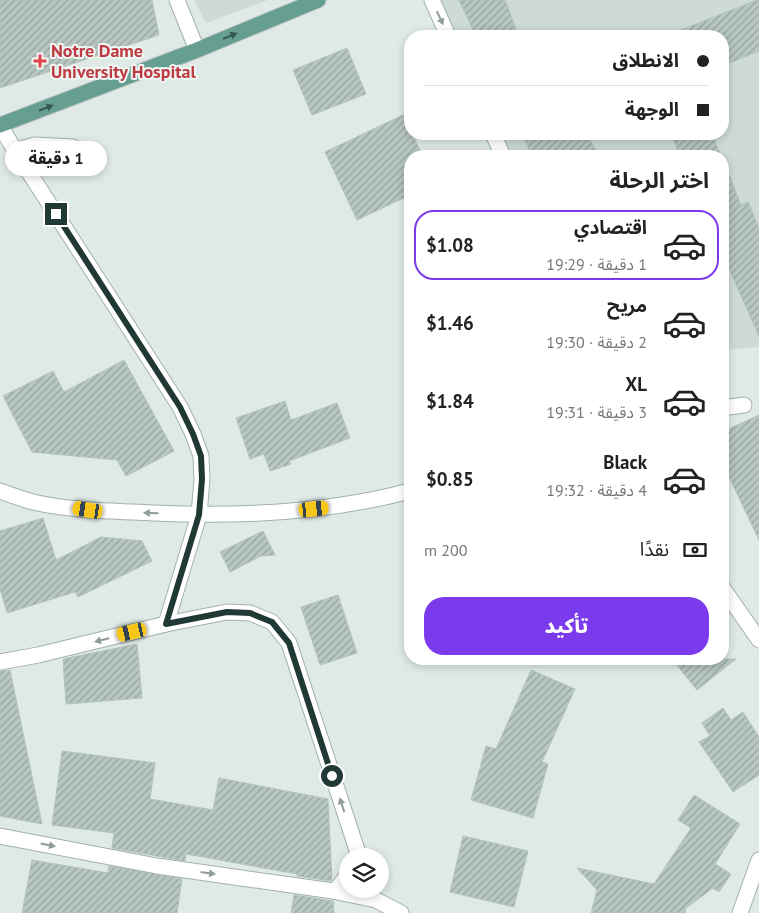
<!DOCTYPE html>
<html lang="ar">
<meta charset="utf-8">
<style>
:root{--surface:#fff;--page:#f6f6f6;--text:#222;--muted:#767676;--line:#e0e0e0;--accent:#7c3aed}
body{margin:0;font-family:"PT Sans","Noto Sans Arabic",sans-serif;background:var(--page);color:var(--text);direction:rtl;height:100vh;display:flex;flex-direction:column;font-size:19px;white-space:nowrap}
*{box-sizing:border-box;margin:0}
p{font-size:16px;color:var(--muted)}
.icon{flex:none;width:28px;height:28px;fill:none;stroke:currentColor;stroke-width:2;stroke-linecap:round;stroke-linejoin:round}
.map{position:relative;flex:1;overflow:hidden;direction:ltr}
.panel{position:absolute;left:404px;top:150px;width:325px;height:515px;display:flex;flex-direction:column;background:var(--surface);border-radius:20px;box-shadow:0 2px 8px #0003;direction:rtl}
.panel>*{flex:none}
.hud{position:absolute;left:404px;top:30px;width:325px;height:110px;border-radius:20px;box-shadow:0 2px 8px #0003;direction:rtl;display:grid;align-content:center;height:110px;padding:0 20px;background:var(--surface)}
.fabs{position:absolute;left:339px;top:848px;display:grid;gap:10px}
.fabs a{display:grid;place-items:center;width:50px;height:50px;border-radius:50%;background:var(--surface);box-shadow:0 2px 8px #0003;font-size:25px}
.end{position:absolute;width:22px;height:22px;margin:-11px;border:6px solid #213934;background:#fff;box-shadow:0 0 0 2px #fff}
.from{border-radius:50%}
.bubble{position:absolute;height:35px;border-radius:18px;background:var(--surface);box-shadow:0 2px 8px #0003;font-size:16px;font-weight:800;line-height:35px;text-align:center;direction:rtl}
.car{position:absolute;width:15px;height:30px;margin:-15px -8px;border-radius:6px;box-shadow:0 0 4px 1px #0007;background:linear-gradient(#f5c518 24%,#345 0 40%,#f5c518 0 76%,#345 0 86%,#f5c518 0)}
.hud b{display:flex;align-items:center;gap:18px;height:48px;font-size:19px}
.hud b+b{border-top:1px solid var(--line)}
.hud i{width:12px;height:12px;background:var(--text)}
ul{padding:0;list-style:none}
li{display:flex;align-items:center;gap:15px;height:70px;margin:0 10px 8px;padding:0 10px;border:2px solid transparent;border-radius:20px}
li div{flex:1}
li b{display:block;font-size:19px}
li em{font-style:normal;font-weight:800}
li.selected{border-color:var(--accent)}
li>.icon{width:45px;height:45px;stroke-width:1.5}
h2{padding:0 20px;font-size:22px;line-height:60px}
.pay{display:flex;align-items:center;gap:12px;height:55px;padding:0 20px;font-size:19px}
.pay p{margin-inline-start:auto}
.primary-button{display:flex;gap:10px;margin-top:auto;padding:10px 20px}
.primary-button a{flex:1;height:58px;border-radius:20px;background:var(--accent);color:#fff;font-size:20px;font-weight:800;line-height:58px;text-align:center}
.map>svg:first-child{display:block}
</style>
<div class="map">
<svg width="759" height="913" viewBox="0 0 759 913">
<defs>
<pattern id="building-hatch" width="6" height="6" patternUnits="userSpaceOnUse" patternTransform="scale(1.25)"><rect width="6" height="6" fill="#b8c7c2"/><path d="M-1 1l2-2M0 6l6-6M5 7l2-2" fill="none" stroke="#95a39e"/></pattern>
</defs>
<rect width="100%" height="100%" fill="#dfeae6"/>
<!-- built -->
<g fill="#cedad5">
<polygon points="194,0 268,0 206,23"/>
<polygon points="441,0 759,0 759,347 723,350 722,156 511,156 500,134 722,134 722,36 454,36"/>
</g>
<!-- building -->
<g fill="url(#building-hatch)" stroke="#b2c3bd">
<polygon points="0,0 152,0 159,35 0,88"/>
<polygon points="459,0 505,0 519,36 476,36"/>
<polygon points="757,0 759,0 759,51 722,66 722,36 669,36 668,35"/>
<polygon points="347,48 366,94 312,115 293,70"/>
<polygon points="403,115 410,129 410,134 412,134 423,156 410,156 410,195 357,220 325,152"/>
<polygon points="522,134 587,134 599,156 532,156"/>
<polygon points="671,134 712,134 721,156 680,156"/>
<polygon points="724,162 741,205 748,202 759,228 759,336 722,253 722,163"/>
<polygon points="124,360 174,451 126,476 117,460 32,452 3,396 53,371 64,392"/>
<polygon points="285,401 291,420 337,403 350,438 289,461 291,464 270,471 264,454 250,459 236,418"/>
<polygon points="759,415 759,540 722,462 722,432"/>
<polygon points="43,518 56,560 101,537 142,541 152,561 78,597 75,592 7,613 0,589 0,531"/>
<polygon points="263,531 275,555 261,556 230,572 220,552"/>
<polygon points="338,595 357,653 320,665 301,607"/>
<polygon points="137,644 142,698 66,704 63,659"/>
<polygon points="672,659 736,659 697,690"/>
<polygon points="10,670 42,824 0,816 0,671"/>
<polygon points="531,670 575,689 542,762 548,764 533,818 471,800 486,746 496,749"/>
<polygon points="723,708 731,720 743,712 759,737 759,775 733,792 699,742 710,736 702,723"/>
<polygon points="62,751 155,763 150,799 213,810 219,778 328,799 332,880 331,881 297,876 297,874 186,854 185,861 112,848 114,833 52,825"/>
<polygon points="694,795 740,824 715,864 731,874 719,892 713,888 686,908 685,913 591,913 597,890 577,868 654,884 691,828 678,820"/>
<polygon points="463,836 528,851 514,907 450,892"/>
<polygon points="32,860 108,873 109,866 182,879 177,913 22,913"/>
<polygon points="294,895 333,901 334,913 291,913"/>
</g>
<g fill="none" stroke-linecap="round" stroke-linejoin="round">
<!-- service casing -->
<g stroke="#a2b1ad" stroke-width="13">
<polyline id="service" points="14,149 34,143 73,145"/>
</g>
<!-- minor casing -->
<g stroke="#a2b1ad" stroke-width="17">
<g id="minor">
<polyline points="177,0 197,50"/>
<polyline points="432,0 448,36"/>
<polyline points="493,134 503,156"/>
<polyline points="722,408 744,405"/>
<polyline points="740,913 759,860"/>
</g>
</g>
<!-- tertiary casing -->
<g stroke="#a2b1ad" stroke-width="17">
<g id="tertiary">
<polyline points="0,125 14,149 180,407 193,434 201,456 202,479 199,515 166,624"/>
<path d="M0,491C11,495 22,499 33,502C72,511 114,511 154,513C239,517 327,513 410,491"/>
<polyline points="722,587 759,640"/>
<polyline points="0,662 38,655 166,624 227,612 250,613 272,622 289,643 359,856"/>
<polyline points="0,836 157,866 333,891 376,900 401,913"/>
<polyline points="333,891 337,889 348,874"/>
</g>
</g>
<!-- primary casing -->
<g stroke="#bcc4c2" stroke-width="17">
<polyline id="primary" points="0,125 197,50 318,0"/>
</g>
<!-- service -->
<use href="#service" stroke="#fff" stroke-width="11"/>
<!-- minor -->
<use href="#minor" stroke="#fff" stroke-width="15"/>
<!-- tertiary -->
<use href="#tertiary" stroke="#fff" stroke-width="15"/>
<!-- primary -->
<use href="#primary" stroke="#669e91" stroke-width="15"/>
</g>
<!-- one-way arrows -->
<defs><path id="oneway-solid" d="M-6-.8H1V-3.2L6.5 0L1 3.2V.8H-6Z" transform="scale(1.25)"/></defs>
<g fill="#909c9a">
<use href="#oneway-solid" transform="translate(440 18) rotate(65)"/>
<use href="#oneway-solid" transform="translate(151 513) rotate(-178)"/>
<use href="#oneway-solid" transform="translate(102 640) rotate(166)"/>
<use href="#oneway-solid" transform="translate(342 805) rotate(-108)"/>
<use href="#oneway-solid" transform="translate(48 845) rotate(11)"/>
<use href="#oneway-solid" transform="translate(208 873) rotate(8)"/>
</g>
<g fill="#365750">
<use href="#oneway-solid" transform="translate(230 36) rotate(-22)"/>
<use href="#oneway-solid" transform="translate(46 108) rotate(-21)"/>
</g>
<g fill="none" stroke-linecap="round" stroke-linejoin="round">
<!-- route -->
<polyline stroke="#213934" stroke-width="6" points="56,214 180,407 193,434 201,456 202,479 199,515 166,624 227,612 250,613 272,622 289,643 332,776"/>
</g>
<!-- markers -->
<path fill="#e0444e" stroke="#f0f7f3" stroke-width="2" d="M37.5 53.5h5v5h5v5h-5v5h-5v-5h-5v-5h5z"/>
<g text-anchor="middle" stroke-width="4" stroke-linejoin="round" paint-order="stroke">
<!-- health labels -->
<g font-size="18" font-weight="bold" fill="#be3a42" stroke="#f0f7f3" text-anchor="start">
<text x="51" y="57">Notre Dame<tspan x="51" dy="21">University Hospital</tspan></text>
</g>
</g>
</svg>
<div class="fabs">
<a><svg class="icon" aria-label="layers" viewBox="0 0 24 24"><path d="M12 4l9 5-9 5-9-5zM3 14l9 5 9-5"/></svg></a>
</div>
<i class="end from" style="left:332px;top:776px"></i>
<i class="end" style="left:56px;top:214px"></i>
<div class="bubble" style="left:5px;top:141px;width:102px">1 دقيقة</div>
<i class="car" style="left:314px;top:509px;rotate:84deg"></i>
<i class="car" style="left:88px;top:510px;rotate:279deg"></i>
<i class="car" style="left:132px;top:632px;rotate:257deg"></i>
<div class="hud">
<b><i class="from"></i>الانطلاق</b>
<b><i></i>الوجهة</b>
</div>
<section class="panel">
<h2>اختر الرحلة</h2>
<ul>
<li class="selected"><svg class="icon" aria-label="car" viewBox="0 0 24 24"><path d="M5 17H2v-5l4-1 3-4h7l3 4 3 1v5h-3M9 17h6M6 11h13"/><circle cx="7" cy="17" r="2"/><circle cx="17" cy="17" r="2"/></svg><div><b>اقتصادي</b><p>1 دقيقة · 19:29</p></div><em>$1.08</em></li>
<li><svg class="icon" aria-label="car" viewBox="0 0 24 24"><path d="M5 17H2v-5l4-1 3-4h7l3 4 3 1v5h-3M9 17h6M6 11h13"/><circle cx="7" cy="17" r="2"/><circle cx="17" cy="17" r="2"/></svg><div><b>مريح</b><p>2 دقيقة · 19:30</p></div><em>$1.46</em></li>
<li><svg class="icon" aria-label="car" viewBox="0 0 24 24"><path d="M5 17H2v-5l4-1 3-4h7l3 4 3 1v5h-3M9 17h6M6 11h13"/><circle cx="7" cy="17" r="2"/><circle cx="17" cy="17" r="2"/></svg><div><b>XL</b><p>3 دقيقة · 19:31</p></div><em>$1.84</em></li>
<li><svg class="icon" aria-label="car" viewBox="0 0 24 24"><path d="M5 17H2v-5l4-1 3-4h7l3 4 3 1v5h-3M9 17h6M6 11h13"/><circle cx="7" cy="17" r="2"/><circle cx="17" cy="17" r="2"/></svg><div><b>Black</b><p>4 دقيقة · 19:32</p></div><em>$0.85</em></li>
</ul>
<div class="pay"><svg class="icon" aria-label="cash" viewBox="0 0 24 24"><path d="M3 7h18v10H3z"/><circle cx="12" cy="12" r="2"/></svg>نقدًا<p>200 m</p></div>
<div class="primary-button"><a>تأكيد</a></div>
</section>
</div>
